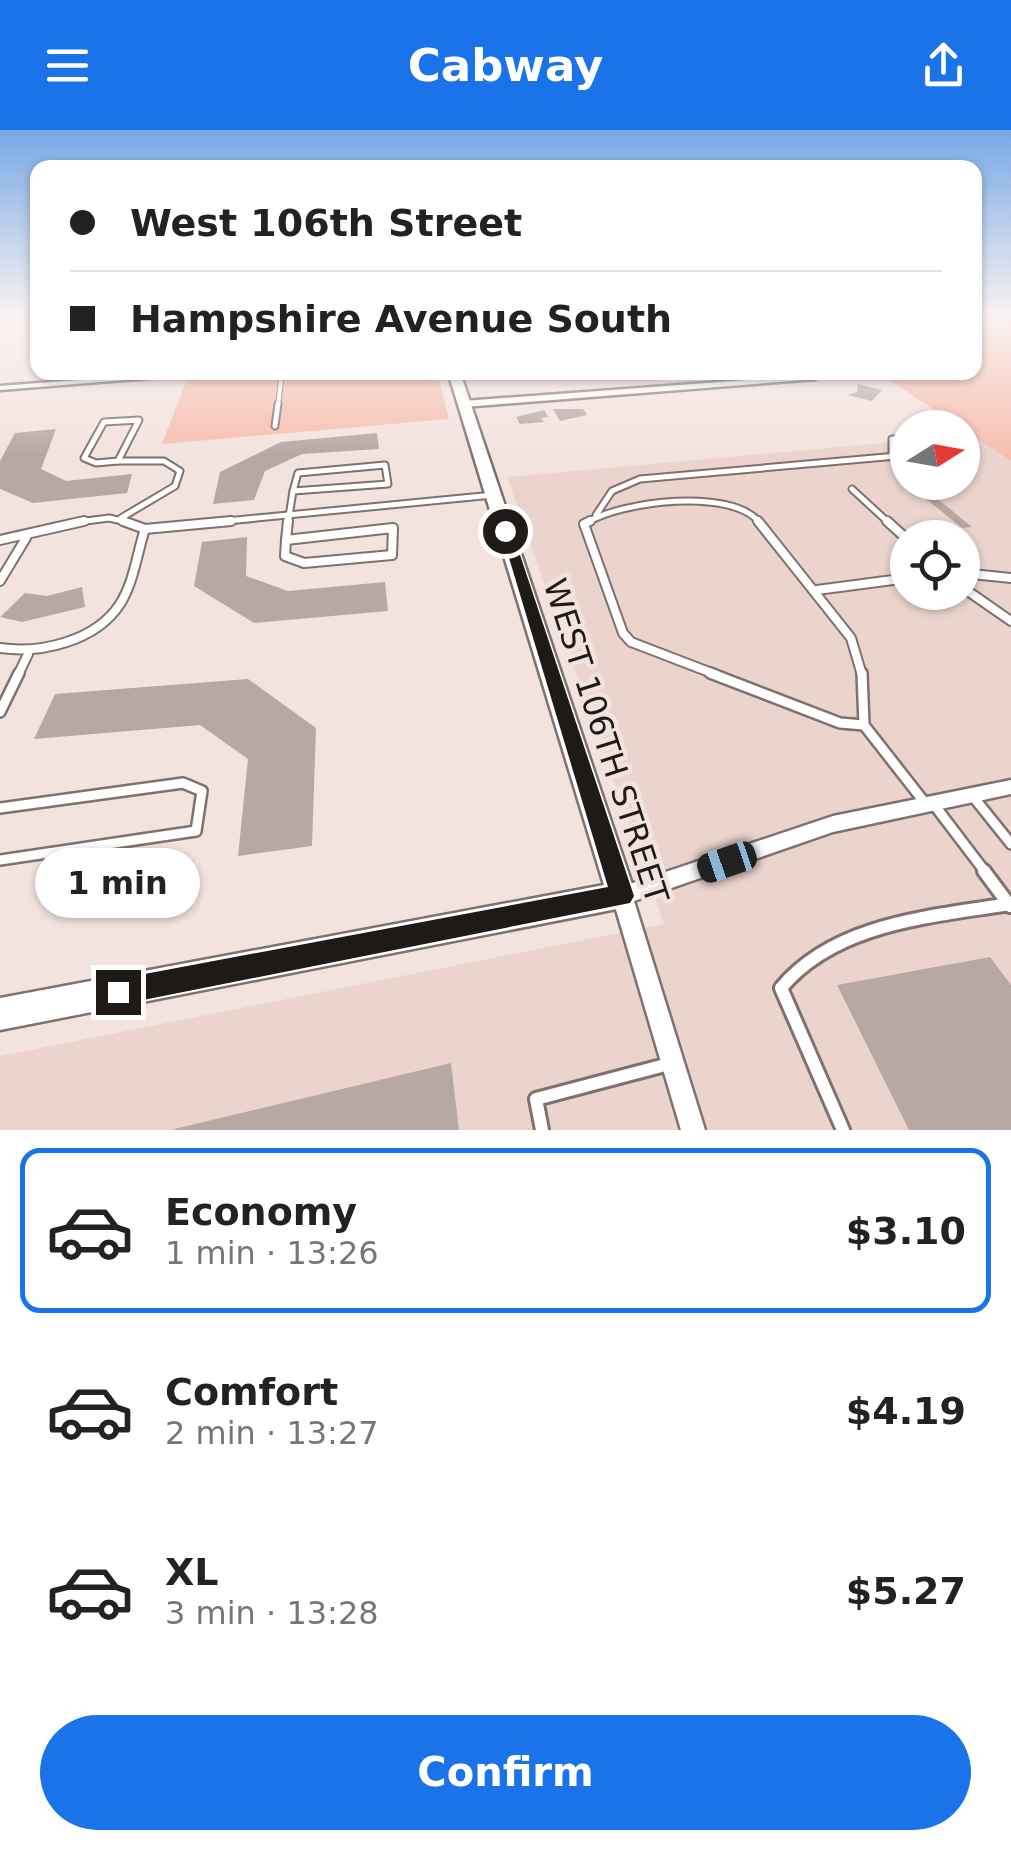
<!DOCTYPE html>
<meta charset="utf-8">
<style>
:root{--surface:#fff;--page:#f2f2f2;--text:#222;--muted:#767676;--line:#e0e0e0;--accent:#1a73e8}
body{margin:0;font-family:"DejaVu Sans",sans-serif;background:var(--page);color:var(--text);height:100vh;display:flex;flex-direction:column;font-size:38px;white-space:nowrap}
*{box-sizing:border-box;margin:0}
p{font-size:32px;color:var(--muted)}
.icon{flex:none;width:55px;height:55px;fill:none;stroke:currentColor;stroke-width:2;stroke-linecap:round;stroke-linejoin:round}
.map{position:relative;height:1000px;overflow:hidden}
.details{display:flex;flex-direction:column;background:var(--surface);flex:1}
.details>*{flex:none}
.top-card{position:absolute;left:30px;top:30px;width:952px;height:220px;border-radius:20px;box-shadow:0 2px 8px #0004;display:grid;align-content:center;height:220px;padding:0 40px;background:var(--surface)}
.needle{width:65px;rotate:79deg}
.controls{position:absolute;left:890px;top:280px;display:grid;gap:20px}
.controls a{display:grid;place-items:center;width:90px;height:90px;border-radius:50%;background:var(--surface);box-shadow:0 2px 8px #0004;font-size:50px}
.end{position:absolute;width:45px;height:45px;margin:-22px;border:12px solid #1f1918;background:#fff;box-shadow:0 0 0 5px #fff}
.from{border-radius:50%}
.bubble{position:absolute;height:70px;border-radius:35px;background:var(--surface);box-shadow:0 2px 8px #0004;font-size:32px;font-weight:700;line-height:70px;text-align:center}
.car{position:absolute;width:30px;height:60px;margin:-30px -15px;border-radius:12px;box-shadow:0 0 8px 2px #0007;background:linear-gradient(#222 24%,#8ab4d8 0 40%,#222 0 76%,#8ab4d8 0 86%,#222 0)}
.top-card b{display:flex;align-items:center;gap:35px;height:95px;font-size:38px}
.top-card b+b{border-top:2px solid var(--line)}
.top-card i{width:25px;height:25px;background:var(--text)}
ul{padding:18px 0 0;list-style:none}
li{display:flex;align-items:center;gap:30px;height:165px;margin:0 20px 15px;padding:0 20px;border:5px solid transparent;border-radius:20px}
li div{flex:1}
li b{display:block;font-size:38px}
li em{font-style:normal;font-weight:700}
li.on{border-color:var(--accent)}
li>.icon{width:90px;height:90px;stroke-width:1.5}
.primary-button{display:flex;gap:20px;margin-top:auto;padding:20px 40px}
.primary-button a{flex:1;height:115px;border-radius:60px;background:var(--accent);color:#fff;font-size:40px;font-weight:700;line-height:115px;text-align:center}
header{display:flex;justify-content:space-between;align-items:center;height:130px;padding:0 40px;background:var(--accent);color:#fff;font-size:45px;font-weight:700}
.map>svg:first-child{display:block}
</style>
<header><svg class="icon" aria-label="menu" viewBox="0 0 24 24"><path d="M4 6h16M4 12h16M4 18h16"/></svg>Cabway<svg class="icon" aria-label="share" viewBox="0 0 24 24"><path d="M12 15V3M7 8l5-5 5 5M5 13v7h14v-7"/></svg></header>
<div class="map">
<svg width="1011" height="1000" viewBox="0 0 1011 1000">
<rect width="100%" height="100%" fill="#f3e3df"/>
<!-- built -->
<path fill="#ecd4ce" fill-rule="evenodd" d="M972,305L1011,331V1000H0V926L664,794L507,347L907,311L908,352H962L963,306ZM908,408H962V462H908Z"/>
<!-- green -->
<g fill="#f6beaf">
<polygon points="975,185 1011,185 1011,331 879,243 975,242"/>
<polygon points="278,242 437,243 449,289 162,314 187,249"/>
</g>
<!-- building -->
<g fill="#b7a8a4">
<polygon points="858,254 882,260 872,271 847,265 857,262"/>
<polygon points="553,279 583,279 587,285 560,291"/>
<polygon points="544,280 548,287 541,288 544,292 520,294 516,287"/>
<polygon points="56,299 41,339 66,351 132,344 127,363 33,373 0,359 0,331 15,303"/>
<polygon points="377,303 379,319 302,324 265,341 254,370 213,374 220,342 281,312"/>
<polygon points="908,346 908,352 917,352 972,397 962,398 899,347"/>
<polygon points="247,407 246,446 288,461 385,452 388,481 254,493 194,456 202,412"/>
<polygon points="82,457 85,477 22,492 0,487 25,463 47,466"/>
<polygon points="248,549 316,598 312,716 238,726 248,629 200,595 34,609 55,564"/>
<polygon points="990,827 1011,855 1011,1000 909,1000 837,855"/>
<polygon points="451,933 459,1000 174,1000 174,999"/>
</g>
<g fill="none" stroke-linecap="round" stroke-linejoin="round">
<!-- lane-far4 casing -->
<g stroke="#7f716e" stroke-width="6">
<polyline id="lane-far4" points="278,276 282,242"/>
</g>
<!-- lane-far3 casing -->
<g stroke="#7f716e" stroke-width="9">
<g id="lane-far3">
<polygon points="139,290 118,331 96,333 84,328 104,292"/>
<polyline points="275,296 278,274"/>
<polyline points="892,326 892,309 908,309"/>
<polyline points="118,331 164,331 180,341 175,356 121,388"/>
<polygon points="385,335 388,354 293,361 298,343"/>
<polyline points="852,359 889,393"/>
<polyline points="596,385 612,361 640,349 908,325"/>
<polyline points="71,393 109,388 131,393"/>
<polyline points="206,393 493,365"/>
<polyline points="288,393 293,361"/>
<path d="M586,393C622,371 732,357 760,393"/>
</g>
</g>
<!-- lane-far2 casing -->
<g stroke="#7f716e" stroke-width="12">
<g id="lane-far2">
<polyline points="123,391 145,399 231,391"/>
<polyline points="590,391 584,394 623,503 631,512 717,545"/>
<polyline points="758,391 851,508 862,545"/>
<polyline points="887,391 908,410"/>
<polygon points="393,398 392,425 304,433 285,426 286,410"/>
<polyline points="0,410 84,391"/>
<polyline points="286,410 288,391"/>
<polyline points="962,443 1011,448"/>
<polyline points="0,451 26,408"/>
<polyline points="962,457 1011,491"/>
<polyline points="817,460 908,448"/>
<path d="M0,518C41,524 96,511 120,474C134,452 137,423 145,399"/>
<polyline points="18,545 28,524"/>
</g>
</g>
<!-- lane-far1 casing -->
<g stroke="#7f716e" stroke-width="14">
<g id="lane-far1">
<polyline points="710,543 840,593 864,595"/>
<polyline points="862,543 864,595"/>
<polyline points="0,582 19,543"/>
<polyline points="864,595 925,673"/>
<polyline points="971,664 1011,714"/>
<polyline points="932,672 986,743"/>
<polyline points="0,678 183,653 202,661 196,701 0,730"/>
</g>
</g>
<!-- lane casing -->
<g stroke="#7f716e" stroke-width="18">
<g id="lane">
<polyline points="984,741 1010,776"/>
<polyline points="542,1000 536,969 669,934"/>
<path d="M843,1000L781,858C835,793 930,787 1009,774"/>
</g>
</g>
<!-- street casing -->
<g stroke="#7f716e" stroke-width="5">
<g id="street">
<polygon points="180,242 224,242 0,260 0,256"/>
<polygon points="813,245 817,247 816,249 464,277 460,274 464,271"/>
<polygon points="1011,650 1011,664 833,702 634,771 705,1000 681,1000 612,766 615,759 833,686"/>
</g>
</g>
<!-- secondary casing -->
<g stroke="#7f716e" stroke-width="5">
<polygon id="secondary" points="448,242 460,242 636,766 632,776 0,900 0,868 604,755"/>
</g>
<!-- lane-far4 -->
<use href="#lane-far4" stroke="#fff" stroke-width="4"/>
<!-- lane-far3 -->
<use href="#lane-far3" stroke="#fff" stroke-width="5"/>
<!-- lane-far2 -->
<use href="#lane-far2" stroke="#fff" stroke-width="8"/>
<!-- lane-far1 -->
<use href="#lane-far1" stroke="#fff" stroke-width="9"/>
<!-- lane -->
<use href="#lane" stroke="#fff" stroke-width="12"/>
<!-- street -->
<use href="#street" fill="#fff" fill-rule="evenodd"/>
<!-- secondary -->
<use href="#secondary" fill="#fff" fill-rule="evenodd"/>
</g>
<!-- sky -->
<linearGradient id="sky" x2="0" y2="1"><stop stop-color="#77a8e5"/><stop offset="0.57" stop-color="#faf2f1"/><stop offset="1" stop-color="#faf2f1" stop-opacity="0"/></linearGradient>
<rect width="1011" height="325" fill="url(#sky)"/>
<!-- route -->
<polygon fill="#1f1918" points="500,398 512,401 634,766 630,773 118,875 109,871 105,862 109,853 118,849 608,757"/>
<g text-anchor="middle" stroke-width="9" stroke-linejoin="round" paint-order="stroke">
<!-- street labels -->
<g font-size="32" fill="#1f1918" stroke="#f3e3df">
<text transform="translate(606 611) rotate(72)" y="11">WEST 106TH STREET</text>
</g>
</g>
</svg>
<div class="controls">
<a><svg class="needle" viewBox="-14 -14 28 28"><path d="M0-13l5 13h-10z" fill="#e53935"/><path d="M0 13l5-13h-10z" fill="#767676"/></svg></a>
<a><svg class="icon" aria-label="locate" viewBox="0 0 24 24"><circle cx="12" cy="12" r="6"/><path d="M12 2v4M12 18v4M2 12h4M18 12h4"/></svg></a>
</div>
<i class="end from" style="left:505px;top:401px"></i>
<i class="end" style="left:118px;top:862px"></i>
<div class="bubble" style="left:35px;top:718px;width:165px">1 min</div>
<i class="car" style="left:727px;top:732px;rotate:251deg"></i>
<div class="top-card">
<b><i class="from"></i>West 106th Street</b>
<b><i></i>Hampshire Avenue South</b>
</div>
</div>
<section class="details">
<ul>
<li class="on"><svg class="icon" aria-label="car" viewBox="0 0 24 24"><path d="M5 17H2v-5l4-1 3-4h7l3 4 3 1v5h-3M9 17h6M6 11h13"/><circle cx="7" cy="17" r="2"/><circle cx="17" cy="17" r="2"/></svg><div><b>Economy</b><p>1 min · 13:26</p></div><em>$3.10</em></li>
<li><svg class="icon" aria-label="car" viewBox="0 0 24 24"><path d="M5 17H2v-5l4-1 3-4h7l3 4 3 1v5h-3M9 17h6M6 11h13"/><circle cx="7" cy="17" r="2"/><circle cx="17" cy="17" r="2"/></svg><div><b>Comfort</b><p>2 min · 13:27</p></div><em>$4.19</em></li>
<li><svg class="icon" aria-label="car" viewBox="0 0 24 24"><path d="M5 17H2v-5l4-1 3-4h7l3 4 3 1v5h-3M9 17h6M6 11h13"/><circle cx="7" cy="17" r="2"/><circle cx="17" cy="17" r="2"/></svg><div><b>XL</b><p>3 min · 13:28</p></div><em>$5.27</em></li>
</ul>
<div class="primary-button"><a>Confirm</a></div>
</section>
